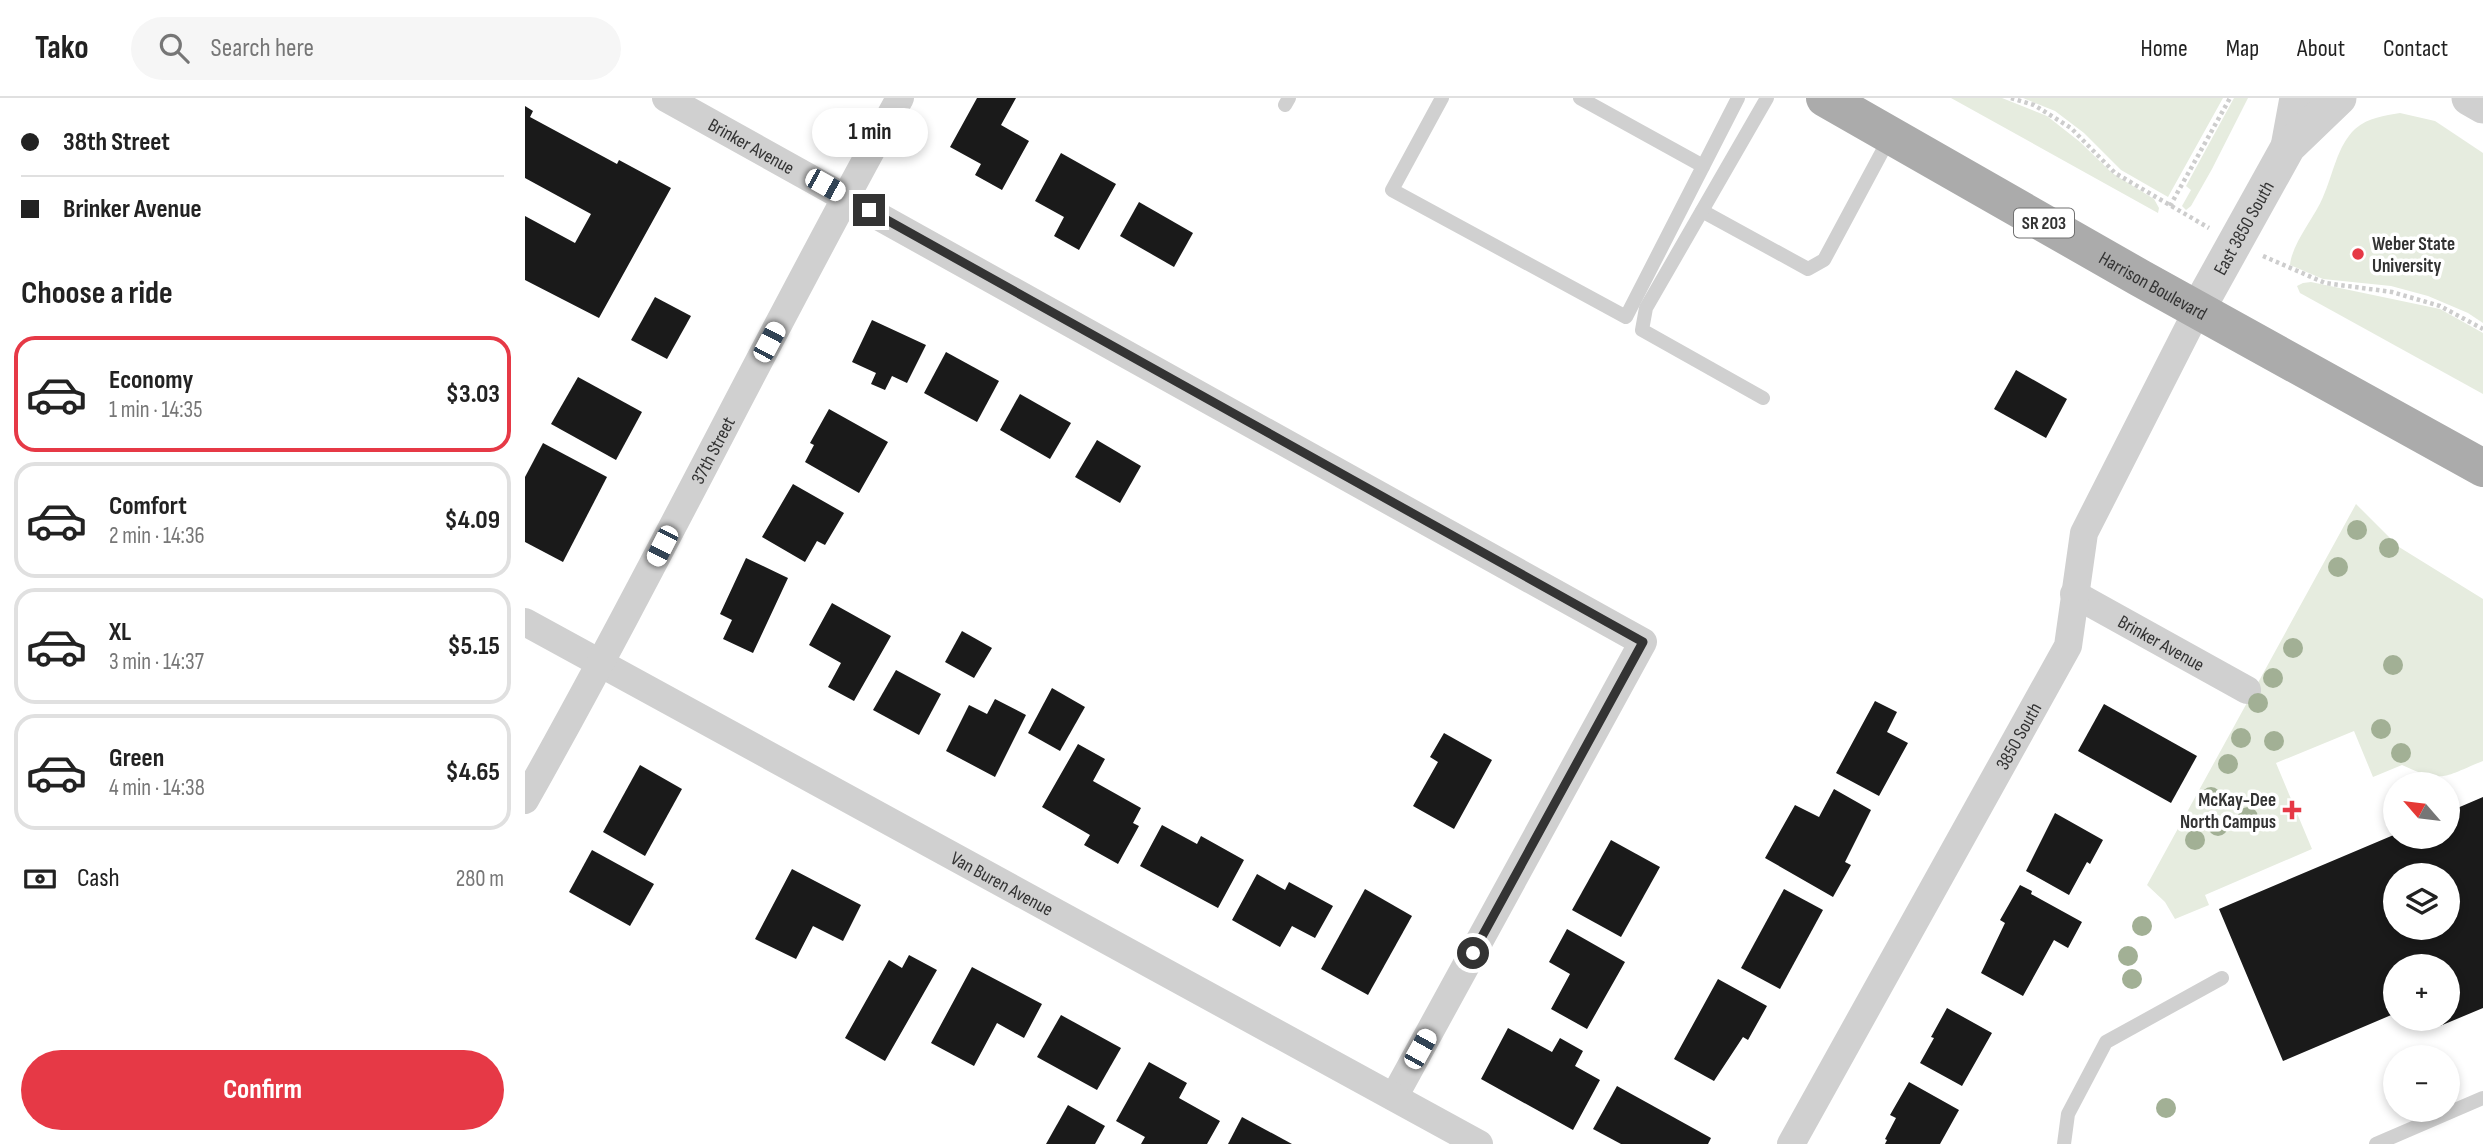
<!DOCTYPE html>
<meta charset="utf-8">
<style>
:root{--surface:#fff;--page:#f6f6f6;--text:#222;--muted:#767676;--line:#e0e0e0;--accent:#e63946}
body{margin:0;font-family:"Sofia Sans Condensed",sans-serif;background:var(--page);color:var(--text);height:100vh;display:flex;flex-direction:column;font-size:26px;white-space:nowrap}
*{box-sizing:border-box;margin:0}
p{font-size:23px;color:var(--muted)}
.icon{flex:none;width:38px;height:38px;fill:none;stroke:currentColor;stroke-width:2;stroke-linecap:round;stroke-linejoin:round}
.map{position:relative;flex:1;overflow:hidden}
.panel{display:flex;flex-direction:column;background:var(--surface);width:525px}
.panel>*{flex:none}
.hud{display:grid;align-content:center;height:154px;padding:0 21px;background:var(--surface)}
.needle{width:46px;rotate:298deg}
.tools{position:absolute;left:1858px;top:674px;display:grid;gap:14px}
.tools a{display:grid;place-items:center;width:77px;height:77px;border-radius:50%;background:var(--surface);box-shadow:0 4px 10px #0003;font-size:35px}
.end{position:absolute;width:32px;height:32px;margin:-16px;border:9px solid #333;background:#fff;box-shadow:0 0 0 4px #fff}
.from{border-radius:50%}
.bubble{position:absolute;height:49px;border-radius:24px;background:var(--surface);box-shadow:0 4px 10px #0003;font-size:23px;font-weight:700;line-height:49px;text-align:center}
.car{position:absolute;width:21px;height:42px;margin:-21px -10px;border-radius:9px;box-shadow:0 0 5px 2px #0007;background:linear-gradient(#fff 24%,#345 0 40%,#fff 0 76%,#345 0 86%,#fff 0)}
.hud b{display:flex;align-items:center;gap:24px;height:66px;font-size:26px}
.hud b+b{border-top:2px solid var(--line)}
.hud i{width:18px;height:18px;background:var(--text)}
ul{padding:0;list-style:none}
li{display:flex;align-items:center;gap:21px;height:116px;margin:0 14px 10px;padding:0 7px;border:4px solid var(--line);border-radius:21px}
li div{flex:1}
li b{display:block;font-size:26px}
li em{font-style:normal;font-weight:700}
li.active{border-color:var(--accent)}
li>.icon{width:63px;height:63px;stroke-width:1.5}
h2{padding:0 21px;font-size:32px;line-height:84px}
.pay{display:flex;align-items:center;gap:18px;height:77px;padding:0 21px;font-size:26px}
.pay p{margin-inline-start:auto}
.button{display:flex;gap:14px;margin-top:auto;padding:14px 21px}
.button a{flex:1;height:80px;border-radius:42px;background:var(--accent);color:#fff;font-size:28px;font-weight:700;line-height:80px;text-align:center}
header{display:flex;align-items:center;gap:42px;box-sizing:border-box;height:98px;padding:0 35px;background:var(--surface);border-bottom:2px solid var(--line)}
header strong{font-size:33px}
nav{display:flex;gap:38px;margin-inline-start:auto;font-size:24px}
.search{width:490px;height:63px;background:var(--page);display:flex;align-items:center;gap:18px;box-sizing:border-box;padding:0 24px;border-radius:38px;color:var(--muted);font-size:26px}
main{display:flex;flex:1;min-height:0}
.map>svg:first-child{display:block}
</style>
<header>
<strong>Tako</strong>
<div class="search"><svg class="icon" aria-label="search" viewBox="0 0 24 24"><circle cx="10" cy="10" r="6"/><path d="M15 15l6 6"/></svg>Search here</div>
<nav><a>Home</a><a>Map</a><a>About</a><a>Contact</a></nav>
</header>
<main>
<section class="panel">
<div class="hud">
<b><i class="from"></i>38th Street</b>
<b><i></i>Brinker Avenue</b>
</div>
<h2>Choose a ride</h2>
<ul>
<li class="active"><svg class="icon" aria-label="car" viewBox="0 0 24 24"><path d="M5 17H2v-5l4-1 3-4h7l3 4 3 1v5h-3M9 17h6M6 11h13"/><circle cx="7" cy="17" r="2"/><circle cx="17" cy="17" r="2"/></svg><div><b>Economy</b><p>1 min · 14:35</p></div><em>$3.03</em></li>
<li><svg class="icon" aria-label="car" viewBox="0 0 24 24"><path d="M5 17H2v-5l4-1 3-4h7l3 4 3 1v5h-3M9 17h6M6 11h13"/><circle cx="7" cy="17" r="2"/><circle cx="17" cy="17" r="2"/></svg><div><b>Comfort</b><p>2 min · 14:36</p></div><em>$4.09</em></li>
<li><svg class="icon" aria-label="car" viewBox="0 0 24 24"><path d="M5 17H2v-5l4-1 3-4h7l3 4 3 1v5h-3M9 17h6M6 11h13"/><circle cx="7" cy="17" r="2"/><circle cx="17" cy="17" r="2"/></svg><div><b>XL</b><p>3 min · 14:37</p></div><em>$5.15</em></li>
<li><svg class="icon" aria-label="car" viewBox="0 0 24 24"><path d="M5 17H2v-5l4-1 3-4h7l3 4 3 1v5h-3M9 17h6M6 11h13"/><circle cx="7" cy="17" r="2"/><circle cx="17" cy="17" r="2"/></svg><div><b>Green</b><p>4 min · 14:38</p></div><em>$4.65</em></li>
</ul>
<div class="pay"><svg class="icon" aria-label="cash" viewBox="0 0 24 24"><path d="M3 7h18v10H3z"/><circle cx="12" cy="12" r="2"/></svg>Cash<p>280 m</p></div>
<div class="button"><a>Confirm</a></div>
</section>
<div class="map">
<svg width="1958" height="1046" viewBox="0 0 1958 1046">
<rect width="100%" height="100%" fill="#fff"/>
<!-- green -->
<g fill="#e6ecdf">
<polygon points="1426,0 1477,0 1522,18 1555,44 1587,75 1629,101 1634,110 1633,115"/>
<polygon points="1498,0 1698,0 1643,99 1596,72 1559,35 1530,13"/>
<polygon points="1709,0 1723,0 1687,71 1666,108 1661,112 1657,108 1666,92 1661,88"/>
<path d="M1875,15L1910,23L1958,55V225L1943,215L1903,198L1866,188L1798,181L1765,167C1767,145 1790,119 1798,99C1808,77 1812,48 1830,31C1844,19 1859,18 1875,15Z"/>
<polygon points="1786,184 1915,211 1958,235 1958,296 1775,195 1772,188 1778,185"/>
<path d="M1831,406L1874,449L1958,501V663C1918,679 1918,686 1877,667L1848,679L1829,633L1751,665L1787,751L1680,797L1684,807L1650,821L1640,804L1622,787Z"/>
</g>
<!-- building -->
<g fill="#1a1a1a" fill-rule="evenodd">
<polygon points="452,0 491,0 476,27 504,43 477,92 450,77 456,66 425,49"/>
<polygon points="0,8 8,13 5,19 92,66 94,62 146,90 74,220 0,182 0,118 50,145 66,116 0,80"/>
<polygon points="536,55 591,86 554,152 529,138 539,119 510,103"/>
<polygon points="614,104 668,135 649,169 595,138"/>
<polygon points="130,199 166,218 142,261 106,242"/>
<polygon points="347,222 401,247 382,285 367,278 360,292 346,286 351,275 327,264"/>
<polygon points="421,254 474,283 452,324 399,295"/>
<polygon points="1491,272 1542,301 1521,340 1469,311"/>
<polygon points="53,279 117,314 91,362 26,326"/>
<polygon points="495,296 546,325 525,361 475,332"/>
<polygon points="304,311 363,344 334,395 280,364 289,347 285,345"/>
<polygon points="572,342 616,368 595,405 550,379"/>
<polygon points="18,345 82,379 38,464 0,444 0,379"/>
<polygon points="268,386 319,415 300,447 292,443 280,464 237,439"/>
<polygon points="221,460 263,480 228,555 198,541 207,522 195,516"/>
<polygon points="307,505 366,538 329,603 303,589 316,565 284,547"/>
<polygon points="437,533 467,550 449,580 420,564"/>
<polygon points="371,572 416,596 394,637 348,612"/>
<polygon points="527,590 560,609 535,653 503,635"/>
<polygon points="470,601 501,617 470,679 421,653 444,607 462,616"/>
<polygon points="1350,603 1372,614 1362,634 1383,645 1354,698 1311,675"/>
<polygon points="1579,606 1672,658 1646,705 1553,653"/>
<polygon points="919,635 967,662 929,731 888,708 913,664 905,659"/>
<polygon points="553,646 580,661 568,683 616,710 608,725 614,728 593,766 559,747 565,737 517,709"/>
<polygon points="115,667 157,691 120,758 78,734"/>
<polygon points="1309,691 1346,712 1320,764 1326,767 1308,799 1240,760 1270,707 1294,719"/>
<path d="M1958,699V910L1915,928L1912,920H1923V868H1871V915L1758,963L1694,811L1871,736V738H1923V714ZM1871,777H1923V830H1871Z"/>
<polygon points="1530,715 1578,742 1565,766 1562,764 1544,797 1501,773"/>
<polygon points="637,727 672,746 676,738 719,762 693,810 615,768"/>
<polygon points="1086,742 1135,769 1096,839 1047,812"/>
<polygon points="67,752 129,786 105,828 44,794"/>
<polygon points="267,771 336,807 318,843 288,828 271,861 230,841"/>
<polygon points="732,776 760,792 764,784 808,808 790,840 767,828 755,849 707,822"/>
<polygon points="1495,787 1507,793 1506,796 1557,824 1543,850 1529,842 1498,898 1456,875 1480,825 1475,822"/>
<polygon points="840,791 887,818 843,897 796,871"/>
<polygon points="1259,791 1298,812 1255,891 1216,870"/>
<polygon points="1042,831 1100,864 1062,931 1026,911 1045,876 1024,864"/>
<polygon points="384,857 412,872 360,963 320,940 364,862 377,870"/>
<polygon points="447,869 517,906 499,940 472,925 449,968 406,945"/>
<polygon points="1193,881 1242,908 1223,942 1218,939 1189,983 1149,961"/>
<polygon points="1422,910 1467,935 1437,988 1395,965 1409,940 1406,939"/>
<polygon points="536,917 596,950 572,992 512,959"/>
<polygon points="983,930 1027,954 1035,940 1058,953 1050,968 1075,982 1048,1032 956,981"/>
<polygon points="624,964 662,985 654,1000 695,1023 682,1046 616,1046 620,1039 591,1023"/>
<polygon points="1384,984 1434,1012 1415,1046 1360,1046 1362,1042 1360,1041 1371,1020 1365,1017"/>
<polygon points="1092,988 1186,1040 1183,1046 1096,1046 1068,1031"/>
<polygon points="543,1007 580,1028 570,1046 521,1046"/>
<polygon points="717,1019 767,1046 703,1046"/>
</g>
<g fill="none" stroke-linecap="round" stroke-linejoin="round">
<!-- path -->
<g stroke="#cdcdcd" stroke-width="4.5" stroke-dasharray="3.5 3.5" stroke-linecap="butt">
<polyline points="1486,0 1509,7 1546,30 1590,75 1684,130"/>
<polyline points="1645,108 1705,0"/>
<polyline points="1738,158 1800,185 1867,194 1915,208 1958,231"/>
</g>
<!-- service -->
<g stroke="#d0d0d0" stroke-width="14">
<polyline points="917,0 867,92 1101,219 1213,0"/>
<polyline points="1055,0 1178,68"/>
<polyline points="760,7 764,0"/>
<polyline points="1177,113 1283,171 1299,162 1365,39"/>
<polyline points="1238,300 1117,232 1121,210 1242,0"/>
<polyline points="1539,1046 1543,1016 1581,944 1697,880"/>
<polyline points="1851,1046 1958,1000"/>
</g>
<!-- minor -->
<g stroke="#d0d0d0" stroke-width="28">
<path id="s1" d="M141,0L1118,544L869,999"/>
<path id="s2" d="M1549,496L1722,592"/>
<path id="s3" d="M0,524L954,1046"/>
<path id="s4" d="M0,702C130,471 246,232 375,0"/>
<path id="s5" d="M1266,1046L1543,548L1559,435L1673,211"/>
</g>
<!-- tertiary -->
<g stroke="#d0d0d0" stroke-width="35">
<polyline points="1944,0 1958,8"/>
<polyline points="1763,49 1772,0"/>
<path id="s6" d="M1673,211L1763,49L1814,0"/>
</g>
<!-- primary -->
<path stroke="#ababab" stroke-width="38" id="s7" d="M1300,0L1615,180L1958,370"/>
</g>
<!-- trees -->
<g fill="#a2b095">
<circle cx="1832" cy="432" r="10"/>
<circle cx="1864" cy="450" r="10"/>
<circle cx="1813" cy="469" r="10"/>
<circle cx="1768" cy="550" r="10"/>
<circle cx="1868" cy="567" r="10"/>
<circle cx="1748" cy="580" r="10"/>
<circle cx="1733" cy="605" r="10"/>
<circle cx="1856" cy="631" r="10"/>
<circle cx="1716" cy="640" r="10"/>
<circle cx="1749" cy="643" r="10"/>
<circle cx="1876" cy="655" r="10"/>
<circle cx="1703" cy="666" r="10"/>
<circle cx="1686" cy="699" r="10"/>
<circle cx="1723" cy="719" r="10"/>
<circle cx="1693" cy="728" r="10"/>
<circle cx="1670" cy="742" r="10"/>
<circle cx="1617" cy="828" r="10"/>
<circle cx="1603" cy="858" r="10"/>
<circle cx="1607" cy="881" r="10"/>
<circle cx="1641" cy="1010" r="10"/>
</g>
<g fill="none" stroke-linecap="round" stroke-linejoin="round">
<!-- route -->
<polyline stroke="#333" stroke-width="9" points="344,112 1118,544 948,855"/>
</g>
<!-- markers -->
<g fill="#e63946" stroke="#fff" stroke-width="2.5">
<circle cx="1833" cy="156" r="7"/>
<path d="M1763.5 701.5h7v7h7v7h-7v7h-7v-7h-7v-7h7z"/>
</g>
<g text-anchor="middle" stroke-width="7" stroke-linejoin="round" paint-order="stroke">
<!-- shield labels -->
<rect fill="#fff" stroke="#707070" stroke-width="2" x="1489" y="110.5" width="60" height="29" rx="5"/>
<g font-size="18" font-weight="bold" fill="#333">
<text x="1519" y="131">SR 203</text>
</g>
<!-- street labels -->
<g font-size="19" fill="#333" stroke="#fff">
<text dy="7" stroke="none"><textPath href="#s1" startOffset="98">Brinker Avenue</textPath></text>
<text dy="7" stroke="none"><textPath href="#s6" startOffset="93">East 3850 South</textPath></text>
<text dy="7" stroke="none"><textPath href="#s7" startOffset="378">Harrison Boulevard</textPath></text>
<text dy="7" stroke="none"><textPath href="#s4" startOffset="397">37th Street</textPath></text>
<text dy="7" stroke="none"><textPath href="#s2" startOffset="100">Brinker Avenue</textPath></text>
<text dy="7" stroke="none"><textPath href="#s5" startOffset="467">3850 South</textPath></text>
<text dy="7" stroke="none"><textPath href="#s3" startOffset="544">Van Buren Avenue</textPath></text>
</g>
<!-- poi labels -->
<g font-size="19" font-weight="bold" fill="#333" stroke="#fff" text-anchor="start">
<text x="1847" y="152">Weber State<tspan x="1847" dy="22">University</tspan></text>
<text x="1751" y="708" text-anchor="end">McKay-Dee<tspan x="1751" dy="22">North Campus</tspan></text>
</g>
</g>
</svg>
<div class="tools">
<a><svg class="needle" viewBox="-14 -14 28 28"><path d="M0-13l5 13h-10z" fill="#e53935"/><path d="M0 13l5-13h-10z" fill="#767676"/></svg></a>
<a><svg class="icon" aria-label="layers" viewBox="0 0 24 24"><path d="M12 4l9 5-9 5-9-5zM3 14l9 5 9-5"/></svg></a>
<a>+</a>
<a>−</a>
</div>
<i class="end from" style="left:948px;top:855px"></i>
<i class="end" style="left:344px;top:112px"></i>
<div class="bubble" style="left:287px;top:10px;width:116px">1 min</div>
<i class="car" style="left:300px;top:87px;rotate:119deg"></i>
<i class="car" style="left:244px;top:244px;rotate:28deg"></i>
<i class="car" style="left:137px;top:448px;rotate:207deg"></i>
<i class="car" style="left:895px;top:951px;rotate:29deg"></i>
</div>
</main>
